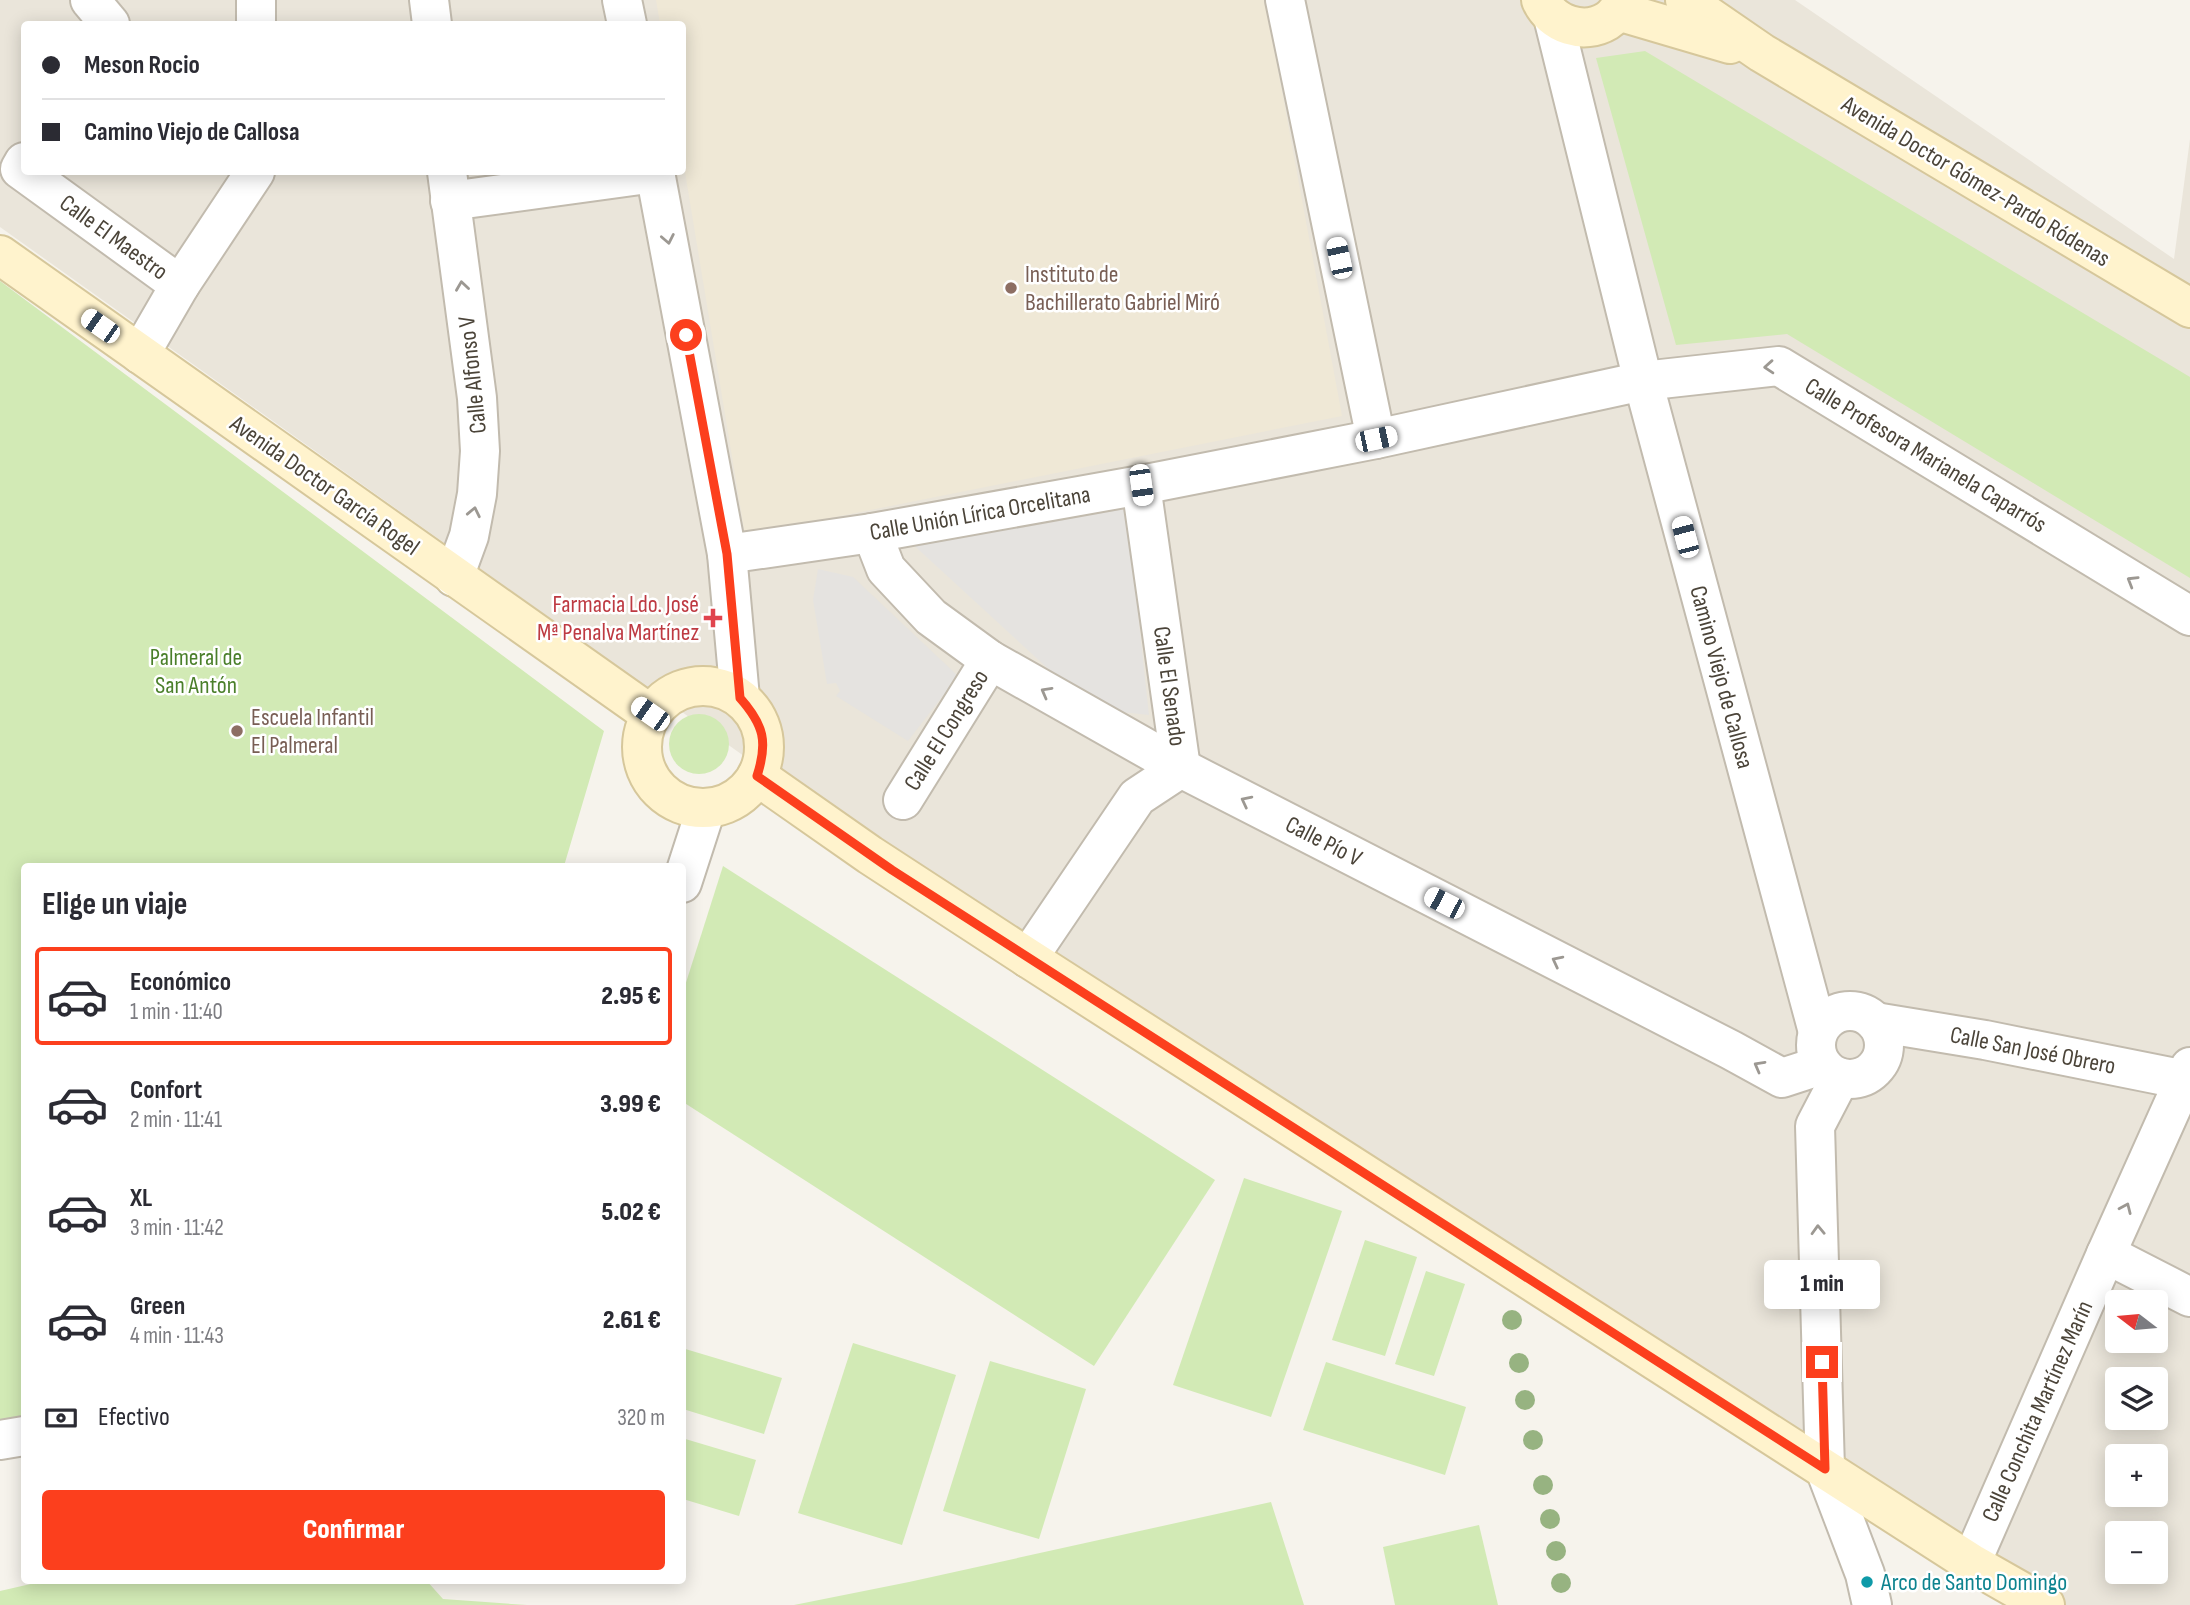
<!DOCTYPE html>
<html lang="es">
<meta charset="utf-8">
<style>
:root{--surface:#fff;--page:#f7f7f7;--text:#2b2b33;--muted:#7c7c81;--line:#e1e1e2;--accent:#fc3f1d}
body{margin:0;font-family:"Sofia Sans Condensed",sans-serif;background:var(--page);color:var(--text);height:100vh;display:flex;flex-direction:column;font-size:26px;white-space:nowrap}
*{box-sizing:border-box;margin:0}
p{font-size:23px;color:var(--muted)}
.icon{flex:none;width:38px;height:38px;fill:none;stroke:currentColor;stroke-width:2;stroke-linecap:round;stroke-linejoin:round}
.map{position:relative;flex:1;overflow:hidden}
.side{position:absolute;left:21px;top:863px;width:665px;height:721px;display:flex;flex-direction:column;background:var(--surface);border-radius:7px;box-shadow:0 4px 18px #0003}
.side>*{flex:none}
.top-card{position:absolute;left:21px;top:21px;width:665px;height:154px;border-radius:7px;box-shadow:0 4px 18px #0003;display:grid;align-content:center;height:154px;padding:0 21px;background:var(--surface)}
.needle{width:46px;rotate:286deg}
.tools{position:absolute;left:2105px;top:1290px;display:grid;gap:14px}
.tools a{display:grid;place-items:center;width:63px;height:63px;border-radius:7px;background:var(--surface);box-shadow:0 4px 18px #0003;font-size:35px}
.end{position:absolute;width:32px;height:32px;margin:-16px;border:9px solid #fc3f1d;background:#fff;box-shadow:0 0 0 4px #fff}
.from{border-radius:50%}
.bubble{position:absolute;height:49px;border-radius:7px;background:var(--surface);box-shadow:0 4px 18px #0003;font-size:23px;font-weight:800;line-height:49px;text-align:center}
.car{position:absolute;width:21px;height:42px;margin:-21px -10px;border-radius:9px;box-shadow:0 0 5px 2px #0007;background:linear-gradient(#fff 24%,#345 0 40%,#fff 0 76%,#345 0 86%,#fff 0)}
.top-card b{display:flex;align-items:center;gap:24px;height:66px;font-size:26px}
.top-card b+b{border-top:2px solid var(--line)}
.top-card i{width:18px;height:18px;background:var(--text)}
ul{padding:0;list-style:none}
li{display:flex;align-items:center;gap:21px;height:98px;margin:0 14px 10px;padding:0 7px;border:4px solid transparent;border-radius:7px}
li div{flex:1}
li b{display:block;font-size:26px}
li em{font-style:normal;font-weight:800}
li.selected{border-color:var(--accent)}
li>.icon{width:63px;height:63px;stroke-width:1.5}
h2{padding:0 21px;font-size:32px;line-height:84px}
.pay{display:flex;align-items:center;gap:18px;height:77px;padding:0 21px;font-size:26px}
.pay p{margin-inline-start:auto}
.primary-button{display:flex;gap:14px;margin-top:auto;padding:14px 21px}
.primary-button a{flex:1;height:80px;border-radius:7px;background:var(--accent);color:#fff;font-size:28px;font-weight:800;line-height:80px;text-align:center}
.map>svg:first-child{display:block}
</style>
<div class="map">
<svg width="2190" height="1605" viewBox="0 0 2190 1605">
<rect width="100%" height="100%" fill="#f6f3ec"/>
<!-- residential -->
<path fill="#eae5da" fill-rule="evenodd" d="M0,0H1795L2174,259L2190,139V1605H2045L1028,958L0,227ZM24,24H682V172H24ZM2118,1302H2156V1340H2118ZM2118,1379H2156V1418H2118ZM2118,1456H2156V1494H2118ZM2118,1533H2156V1572H2118Z"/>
<!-- education -->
<polygon fill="#efe8d6" points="656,0 1265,0 1342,416 745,535 683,160 682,24 660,24"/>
<!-- green -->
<g fill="#d2eab5">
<polygon points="1645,51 2190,377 2190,578 1787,334 1676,345 1596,58"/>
<polygon points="0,281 604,731 564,866 24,866 24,1421 0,1425"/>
<circle cx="699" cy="744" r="30"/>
<polygon points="723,866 1215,1180 1094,1366 683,1102 683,992"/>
<polygon points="1244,1178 1342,1211 1271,1417 1173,1385"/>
<polygon points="1365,1240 1417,1257 1385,1356 1332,1340"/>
<polygon points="1426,1271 1465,1284 1434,1376 1395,1364"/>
<polygon points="853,1343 956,1375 902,1545 798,1513"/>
<polygon points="682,1348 782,1378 764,1434 683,1409"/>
<polygon points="990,1361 1086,1389 1039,1539 943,1511"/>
<polygon points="1326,1362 1466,1407 1445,1475 1303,1430"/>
<polygon points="682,1438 756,1460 739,1516 683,1499"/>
<polygon points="1271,1502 1304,1605 794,1605 909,1582"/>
<polygon points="1479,1525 1498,1605 1395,1605 1383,1547"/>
<polygon points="48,1580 426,1580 443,1599 527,1605 0,1605 0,1591"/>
</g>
<!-- parking -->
<g fill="#e5e3e0">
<polygon points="1126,502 1149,715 1092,709 907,539"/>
<polygon points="818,569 853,577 958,676 908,741 836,696 840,691 836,683 827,684 813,600"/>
</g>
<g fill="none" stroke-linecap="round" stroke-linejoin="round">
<!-- street casing -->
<g stroke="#c2bbae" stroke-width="42">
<g id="street">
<polyline points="90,0 110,24"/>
<polyline points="256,0 256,24"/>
<polyline points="429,0 432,24"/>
<polyline points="622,0 627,24"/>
<polyline points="1285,0 1376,439"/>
<polyline points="1553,17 1643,381 1818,1032"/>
<polyline points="24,162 20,169 180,285"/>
<polyline points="447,172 477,398 480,451 477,494 469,536 454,577"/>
<polyline points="655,172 727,554 740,698"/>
<polyline points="450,201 655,173"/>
<polyline points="140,354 180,285 255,172"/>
<polyline points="872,533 886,569 931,617 990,660 1181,768 1731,1050 1782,1078 1822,1065"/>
<polyline points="727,554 872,533 1141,485 1376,439 1643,381 1779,366 2190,616"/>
<polyline points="903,800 990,660"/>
<polyline points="682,883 706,809"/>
<polyline points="1028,958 1137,797 1181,768 1141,485"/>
<circle cx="1850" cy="1045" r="34"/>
<polyline points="1875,1022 1985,1040 2190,1081"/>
<polyline points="1840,1078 1815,1126 1825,1469 1865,1574 1872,1605"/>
<polyline points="2106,1254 2190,1297"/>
<polyline points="0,1440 24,1436"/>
<polyline points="1971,1563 2106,1254 2190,1067"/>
</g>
</g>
<!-- secondary casing -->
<g stroke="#d6c79b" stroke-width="42">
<g id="secondary">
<path d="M1541,0C1552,25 1584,35 1607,21C1615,16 1620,8 1624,0"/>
<polyline points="1685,0 1762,53 2190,308"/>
<polyline points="1618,11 1730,44"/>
<polyline points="0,255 650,714"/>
<circle cx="703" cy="747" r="61"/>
<polyline points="757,776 870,855 1028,958 1971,1563 2045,1605"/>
</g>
</g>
<!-- street -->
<use href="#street" stroke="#fff" stroke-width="38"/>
<!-- secondary -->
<use href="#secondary" stroke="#fff3cd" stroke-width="38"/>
</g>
<!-- trees -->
<g fill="#97b381">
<circle cx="1512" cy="1320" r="10"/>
<circle cx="1519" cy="1363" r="10"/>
<circle cx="1525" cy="1400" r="10"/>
<circle cx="1533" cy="1440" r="10"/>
<circle cx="1543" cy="1485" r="10"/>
<circle cx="1550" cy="1519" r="10"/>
<circle cx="1556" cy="1551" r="10"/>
<circle cx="1561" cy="1583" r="10"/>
</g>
<!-- one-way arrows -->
<defs><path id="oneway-chevron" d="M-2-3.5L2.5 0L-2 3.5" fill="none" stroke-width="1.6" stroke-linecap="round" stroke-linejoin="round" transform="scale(1.75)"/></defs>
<g stroke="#9c9892">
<use href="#oneway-chevron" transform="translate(668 239) rotate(79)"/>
<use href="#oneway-chevron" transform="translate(462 286) rotate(-98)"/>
<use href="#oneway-chevron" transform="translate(1769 367) rotate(176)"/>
<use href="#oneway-chevron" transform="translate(474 512) rotate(-78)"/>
<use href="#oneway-chevron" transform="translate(2132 581) rotate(-149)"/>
<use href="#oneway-chevron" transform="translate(1046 692) rotate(-151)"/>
<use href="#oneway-chevron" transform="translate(1246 801) rotate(-153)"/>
<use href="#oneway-chevron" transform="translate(1557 961) rotate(-153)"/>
<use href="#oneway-chevron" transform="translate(1759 1066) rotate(-151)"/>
<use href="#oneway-chevron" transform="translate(2126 1208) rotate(-66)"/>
<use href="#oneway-chevron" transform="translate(1818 1230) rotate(-92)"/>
</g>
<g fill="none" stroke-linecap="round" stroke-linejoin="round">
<!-- route -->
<path stroke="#fc3f1d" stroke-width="9" d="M686,335L727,554L740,698C764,725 768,742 757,776L892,870L1825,1469L1822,1362"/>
</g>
<!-- markers -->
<g fill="#8d6e63" stroke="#fff" stroke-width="2.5">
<circle cx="1011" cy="288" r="7"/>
<circle cx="237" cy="731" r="7"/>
</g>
<path fill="#e0444e" stroke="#fff" stroke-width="2.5" d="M709.5 607.5h7v7h7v7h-7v7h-7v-7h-7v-7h7z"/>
<circle fill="#0f9aa8" stroke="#fff" stroke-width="2.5" cx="1867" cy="1582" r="7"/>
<g text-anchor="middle" stroke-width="5" stroke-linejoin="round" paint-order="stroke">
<!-- street labels -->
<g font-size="24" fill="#4b4439" stroke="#fff">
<text transform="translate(1976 181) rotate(31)" y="8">Avenida Doctor Gómez-Pardo Ródenas</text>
<text transform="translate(114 237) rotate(36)" y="8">Calle El Maestro</text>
<text transform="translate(472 375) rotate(-96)" y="8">Calle Alfonso V</text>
<text transform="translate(1926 455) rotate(31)" y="8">Calle Profesora Marianela Caparrós</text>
<text transform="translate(325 485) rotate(35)" y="8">Avenida Doctor García Rogel</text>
<text transform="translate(980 513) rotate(-10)" y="8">Calle Unión Lírica Orcelitana</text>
<text transform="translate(1722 677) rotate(75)" y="8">Camino Viejo de Callosa</text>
<text transform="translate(1170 686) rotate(82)" y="8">Calle El Senado</text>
<text transform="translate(946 730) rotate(-58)" y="8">Calle El Congreso</text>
<text transform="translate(1324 841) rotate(27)" y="8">Calle Pío V</text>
<text transform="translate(2033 1050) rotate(11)" y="8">Calle San José Obrero</text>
<text transform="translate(2037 1411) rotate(-66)" y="8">Calle Conchita Martínez Marín</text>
</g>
<!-- education labels -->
<g font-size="24" fill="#785e54" stroke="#fff" text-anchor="start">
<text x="1025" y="282">Instituto de<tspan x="1025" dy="28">Bachillerato Gabriel Miró</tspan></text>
<text x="251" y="725">Escuela Infantil<tspan x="251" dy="28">El Palmeral</tspan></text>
</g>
<!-- health labels -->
<g font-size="24" fill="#be3a42" stroke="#fff" text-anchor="end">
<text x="699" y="612">Farmacia Ldo. José<tspan x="699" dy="28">Mª Penalva Martínez</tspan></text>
</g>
<!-- park labels -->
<g font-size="24" fill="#4a7f2a" stroke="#fff">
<text x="196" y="665">Palmeral de<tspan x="196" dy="28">San Antón</tspan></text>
</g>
<!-- culture labels -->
<g font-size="24" fill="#0d838f" stroke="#fff" text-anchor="start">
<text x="1881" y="1590">Arco de Santo Domingo</text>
</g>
</g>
</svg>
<div class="tools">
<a><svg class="needle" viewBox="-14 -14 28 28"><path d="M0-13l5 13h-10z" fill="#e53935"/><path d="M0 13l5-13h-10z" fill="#7c7c81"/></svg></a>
<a><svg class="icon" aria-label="layers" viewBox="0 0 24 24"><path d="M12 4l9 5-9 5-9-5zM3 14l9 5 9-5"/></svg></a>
<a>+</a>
<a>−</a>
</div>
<i class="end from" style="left:686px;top:335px"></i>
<i class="end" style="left:1822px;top:1362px"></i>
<div class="bubble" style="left:1764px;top:1260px;width:116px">1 min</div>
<i class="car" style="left:1339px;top:258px;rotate:348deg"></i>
<i class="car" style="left:100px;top:326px;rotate:305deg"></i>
<i class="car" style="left:1376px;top:439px;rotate:78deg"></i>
<i class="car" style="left:1141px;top:485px;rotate:172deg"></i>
<i class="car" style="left:1685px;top:537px;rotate:345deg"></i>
<i class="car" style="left:650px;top:714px;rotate:305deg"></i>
<i class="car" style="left:1444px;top:903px;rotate:297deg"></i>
<div class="top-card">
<b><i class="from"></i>Meson Rocio</b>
<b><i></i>Camino Viejo de Callosa</b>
</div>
<section class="side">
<h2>Elige un viaje</h2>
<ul>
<li class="selected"><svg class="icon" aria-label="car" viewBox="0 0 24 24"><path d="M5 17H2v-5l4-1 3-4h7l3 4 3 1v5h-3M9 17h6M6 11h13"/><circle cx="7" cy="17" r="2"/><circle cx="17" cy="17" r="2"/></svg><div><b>Económico</b><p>1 min · 11:40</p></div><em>2.95 €</em></li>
<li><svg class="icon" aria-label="car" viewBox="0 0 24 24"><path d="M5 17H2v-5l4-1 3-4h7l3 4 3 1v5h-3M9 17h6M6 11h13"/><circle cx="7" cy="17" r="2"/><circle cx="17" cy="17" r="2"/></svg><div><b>Confort</b><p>2 min · 11:41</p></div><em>3.99 €</em></li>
<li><svg class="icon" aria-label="car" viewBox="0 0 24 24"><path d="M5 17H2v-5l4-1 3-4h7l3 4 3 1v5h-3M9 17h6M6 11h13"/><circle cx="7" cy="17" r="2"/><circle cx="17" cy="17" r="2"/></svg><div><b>XL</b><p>3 min · 11:42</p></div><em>5.02 €</em></li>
<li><svg class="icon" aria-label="car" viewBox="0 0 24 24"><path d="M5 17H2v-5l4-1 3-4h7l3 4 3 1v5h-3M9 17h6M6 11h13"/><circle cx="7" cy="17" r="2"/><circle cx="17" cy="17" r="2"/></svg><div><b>Green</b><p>4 min · 11:43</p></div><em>2.61 €</em></li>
</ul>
<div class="pay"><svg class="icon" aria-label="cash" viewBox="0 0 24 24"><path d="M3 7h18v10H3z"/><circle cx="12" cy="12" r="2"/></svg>Efectivo<p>320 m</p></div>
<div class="primary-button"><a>Confirmar</a></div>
</section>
</div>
